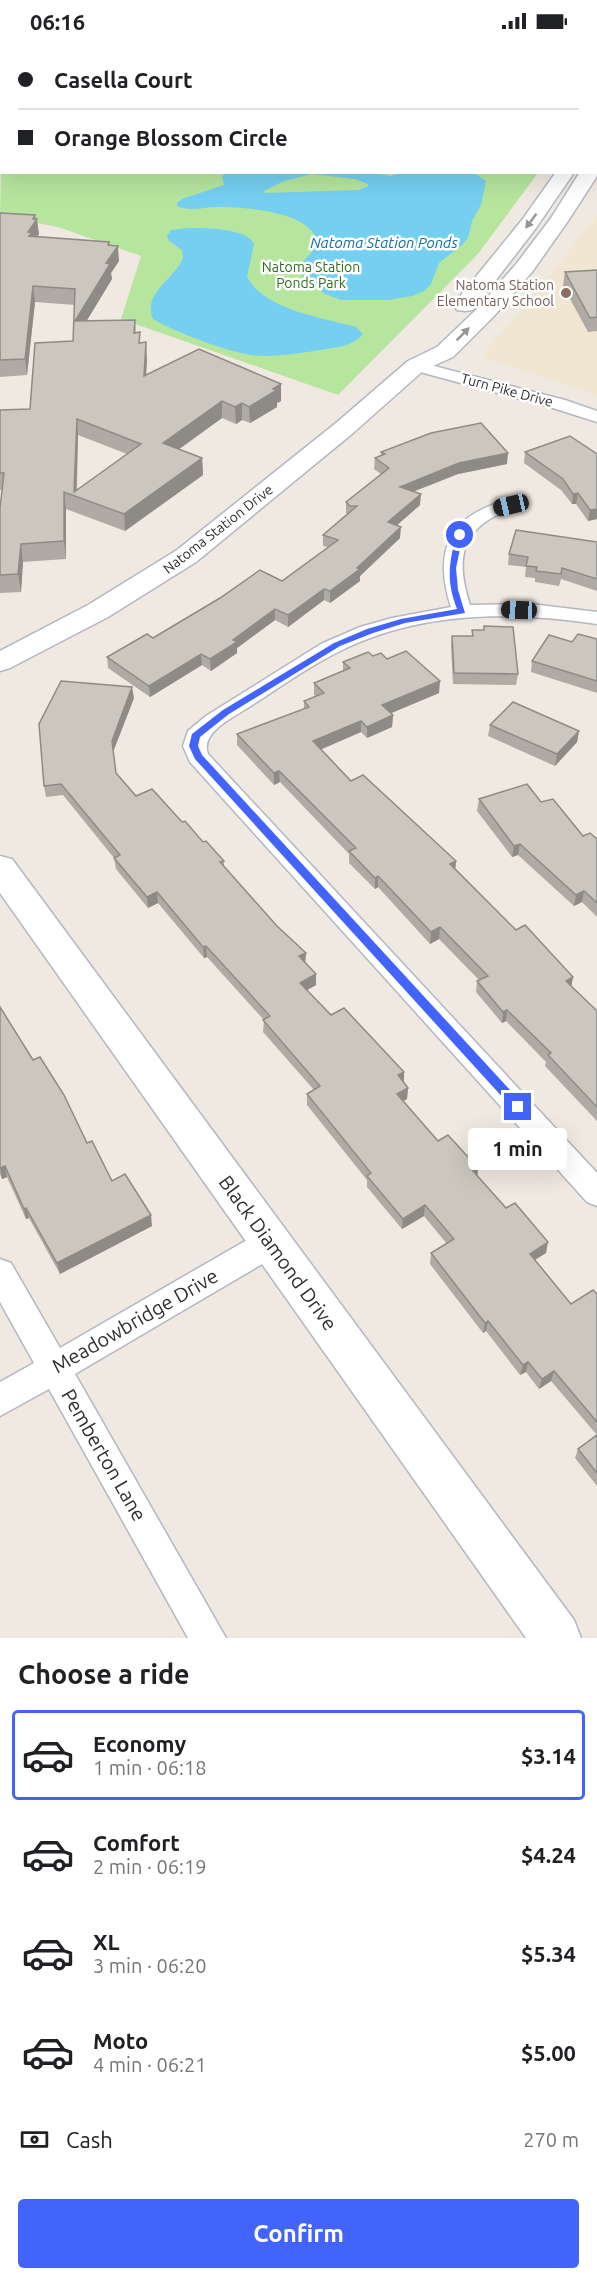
<!DOCTYPE html>
<meta charset="utf-8">
<style>
:root{--surface:#fff;--page:#f6f6f6;--text:#202124;--muted:#757577;--line:#e0e0e0;--accent:#4264fb}
body{margin:0;font-family:Ubuntu,sans-serif;background:var(--page);color:var(--text);height:100vh;display:flex;flex-direction:column;font-size:22px;white-space:nowrap}
*{box-sizing:border-box;margin:0}
p{font-size:20px;color:var(--muted)}
.icon{flex:none;width:33px;height:33px;fill:none;stroke:currentColor;stroke-width:2;stroke-linecap:round;stroke-linejoin:round}
.map{position:relative;height:1596px;overflow:hidden}
.side{display:flex;flex-direction:column;background:var(--surface);flex:1}
.side>*{flex:none}
.hud{position:absolute;left:0px;top:0px;width:597px;height:132px;box-shadow:0 6px 24px #0002;display:grid;align-content:center;height:132px;padding:0 18px;background:var(--surface)}
.end{position:absolute;width:27px;height:27px;margin:-14px;border:8px solid #4264fb;background:#fff;box-shadow:0 0 0 3px #fff}
.from{border-radius:50%}
.bubble{position:absolute;height:42px;border-radius:6px;background:var(--surface);box-shadow:0 6px 24px #0002;font-size:20px;font-weight:700;line-height:42px;text-align:center}
.car{position:absolute;width:18px;height:36px;margin:-18px -9px;border-radius:8px;box-shadow:0 0 4px 2px #0007;background:linear-gradient(#222 24%,#8ab4d8 0 40%,#222 0 76%,#8ab4d8 0 86%,#222 0)}
.hud b{display:flex;align-items:center;gap:21px;height:57px;font-size:22px}
.hud b+b{border-top:2px solid var(--line)}
.hud i{width:15px;height:15px;background:var(--text)}
ul{padding:0;list-style:none}
li{display:flex;align-items:center;gap:18px;height:90px;margin:0 12px 9px;padding:0 6px;border:3px solid transparent;border-radius:6px}
li div{flex:1}
li b{display:block;font-size:22px}
li em{font-style:normal;font-weight:700}
li.current{border-color:var(--accent)}
li>.icon{width:54px;height:54px;stroke-width:1.5}
h2{padding:0 18px;font-size:27px;line-height:72px}
.pay{display:flex;align-items:center;gap:15px;height:66px;padding:0 18px;font-size:22px}
.pay p{margin-inline-start:auto}
.action{display:flex;gap:12px;margin-top:auto;padding:12px 18px}
.action a{flex:1;height:69px;border-radius:6px;background:var(--accent);color:#fff;font-size:24px;font-weight:700;line-height:69px;text-align:center}
.status{display:flex;justify-content:space-between;align-items:center;height:42px;padding:0 30px;background:var(--surface);direction:ltr}
.status svg{height:16px;fill:currentColor}
.map>svg:first-child{display:block}
</style>
<div class="status"><b>06:16</b><svg viewBox="0 0 49 12"><path d="M0 12V9h3v3zM5 12V6h3v6zM10 12V3h3v9zM15 12V0h3v12zM26 1h20v11H26zM47 4h2v5h-2z"/></svg></div>
<div class="map">
<svg width="597" height="1596" viewBox="0 0 597 1596">
<rect width="100%" height="100%" fill="#efe9e1"/>
<!-- education -->
<polygon fill="#f0e6d1" points="597,173 597,354 484,316 485,309 522,268"/>
<!-- green -->
<polygon fill="#b6e59e" points="1,127 2,130 538,131 477,213 338,353 121,277 141,214 58,185 0,174"/>
<!-- water -->
<g fill="#75cff0" fill-rule="evenodd">
<path d="M372,131L391,134L405,130L474,131L486,139L481,163L472,179L468,196L462,203L439,221L431,242L424,249L412,254L389,258H341L325,252L295,228L311,211L317,199C310,169 244,165 218,165C205,165 188,170 177,164V161L182,157L224,143L222,134L225,131ZM312,132L355,137L368,142V144L359,148L264,151V149L284,139Z"/>
<path d="M189,186C205,186 247,186 254,202L247,234C262,268 324,276 356,285L363,292C353,305 336,305 321,308C298,311 275,316 252,313C231,311 172,289 153,277C142,251 174,238 183,216L182,208L168,198L167,194L171,188Z"/>
</g>
<g fill="none" stroke-linecap="round" stroke-linejoin="round">
<!-- street casing -->
<g stroke="#b4b7c1" stroke-width="3">
<g id="street">
<polygon points="415,319 565,358 597,369 597,380 553,366 409,327 407,324"/>
<path d="M511,457L518,459L520,463C515,471 504,471 495,474C457,494 458,526 470,563L531,562L597,570V582C511,569 422,569 342,608C309,624 279,646 249,665C233,676 200,690 208,712L597,1131V1164L587,1160L190,720L183,704L188,689L206,674L321,602L360,585L392,576L451,565C432,506 451,472 511,457Z"/>
<polygon points="270,1187 281,1191 285,1201 281,1211 75,1332 226,1596 188,1596 49,1347 0,1374 0,1340 34,1321 0,1260 0,1217 11,1221 60,1306 259,1191"/>
</g>
</g>
<!-- secondary casing -->
<g stroke="#b4b7c1" stroke-width="3">
<g id="secondary">
<polygon points="596,126 597,134 568,179 532,230 494,274 453,315 424,328 353,391 196,520 108,575 10,626 0,629 0,609 88,563 177,508 336,381 408,319 437,305 479,265 517,221 551,176 580,130 596,130"/>
<polygon points="556,130 573,132 536,186 473,268 465,269 457,268 454,263 457,258 522,178"/>
<polygon points="0,814 12,817 574,1578 581,1596 526,1596 0,851"/>
</g>
</g>
<!-- primary casing -->
<g stroke="#c9c9c9" stroke-width="3">
<g id="primary">
<polygon points="58,0 74,0 57,2"/>
<polygon points="106,0 122,0 105,2"/>
<polygon points="0,57 2,57 0,68"/>
<polygon points="0,101 2,101 0,112"/>
</g>
</g>
<!-- street -->
<use href="#street" fill="#fff" fill-rule="evenodd"/>
<!-- secondary -->
<use href="#secondary" fill="#fff" fill-rule="evenodd"/>
<!-- primary -->
<use href="#primary" fill="#f2d163" fill-rule="evenodd"/>
</g>
<!-- wall -->
<g fill="#afaba4" fill-rule="evenodd">
<path d="M0,171L35,173L39,192L37,195L109,200L110,203L119,219L111,231L112,237L86,279L135,278L136,291L147,317L146,333L281,359L277,361V365L250,381L242,378L236,382L222,376L179,407L202,416L203,433L125,489L66,467V517L23,520L21,550L0,551V466L2,448H0V368L30,367L73,299L75,263L35,260L27,333L0,335ZM78,393L127,412L77,449Z"/>
<polygon points="597,228 597,289 588,290 563,244 565,230"/>
<polygon points="381,410 507,422 458,432 413,450 420,463 397,483 400,496 360,534 360,539 330,561 324,558 288,585 275,578 237,606 237,611 211,629 202,623 150,655 108,626 107,615 153,596 282,539 328,505 323,504 323,493 347,472 346,471 346,460 381,432 374,427 375,416 381,414"/>
<polygon points="525,410 597,412 597,477 588,479 576,462 572,462 561,448 524,421"/>
<polygon points="597,500 597,549 561,537 559,544 535,540 535,536 525,535 526,525 508,523 509,512"/>
<polygon points="484,584 518,632 516,643 453,642 451,605 452,594 472,594 472,588 483,588"/>
<polygon points="597,597 597,651 531,630 532,619 572,600"/>
<polygon points="373,614 387,617 439,651 391,671 393,673 392,685 367,696 361,690 321,707 351,739 456,819 455,826 516,888 573,935 571,944 597,968 597,1079 545,1024 546,1020 506,979 502,981 476,950 477,939 479,938 439,897 430,902 378,845 375,847 349,821 349,812 280,740 274,743 237,703 237,692 304,667 304,659 316,654 314,653 314,641 343,629 343,620"/>
<polygon points="134,656 113,710 116,731 136,754 182,780 224,819 224,824 277,884 306,911 305,921 316,943 307,948 331,973 404,1030 404,1040 408,1046 407,1057 403,1059 438,1099 478,1126 477,1134 546,1211 535,1218 571,1262 597,1252 597,1444 575,1416 578,1407 597,1393 551,1339 539,1347 526,1330 520,1333 486,1289 483,1291 430,1222 431,1211 447,1202 424,1174 402,1187 367,1145 367,1138 307,1063 307,1052 314,1048 263,990 264,978 207,915 204,916 158,861 148,866 116,827 114,816 63,753 46,755 44,744"/>
<polygon points="490,683 579,689 577,700 555,724 488,694"/>
<polygon points="479,757 541,760 583,794 597,797 597,875 582,860 574,864 518,813 512,815 477,769"/>
<polygon points="0,965 33,1018 112,1139 152,1184 60,1232 29,1176 26,1177 7,1135 2,1137 0,1132"/>
</g>
<!-- shaded-wall -->
<g fill="#8e8b86">
<polygon points="35,173 36,179 37,177 39,192 33,201 28,190"/>
<polygon points="109,200 111,215 118,204 119,219 111,231 112,237 77,295 75,279 106,221 108,203"/>
<polygon points="33,244 35,260 27,333 25,317"/>
<polygon points="146,300 147,317 145,350 144,334"/>
<polygon points="281,342 281,359 277,361 277,365 250,381 249,365 273,347"/>
<polygon points="222,359 222,376 164,418 163,401"/>
<polygon points="242,361 242,378 236,382 235,365"/>
<polygon points="77,377 78,393 76,454 74,450"/>
<polygon points="508,411 507,422 458,432 399,455 400,445 459,421"/>
<polygon points="202,416 203,433 125,489 124,472"/>
<polygon points="64,450 66,467 66,517 64,499"/>
<polygon points="578,451 576,462 572,462 573,452"/>
<polygon points="421,452 420,463 388,491 388,480"/>
<polygon points="597,467 597,477 588,479 590,468"/>
<polygon points="401,485 400,496 360,534 360,539 330,561 330,549 357,526"/>
<polygon points="21,502 23,520 21,550 18,532"/>
<polygon points="324,547 324,558 288,585 288,573"/>
<polygon points="275,567 275,578 237,606 237,611 211,629 210,617 233,598"/>
<polygon points="201,612 202,623 150,655 149,644"/>
<polygon points="440,639 439,651 382,675 382,663"/>
<polygon points="132,645 134,656 113,710 112,699"/>
<polygon points="393,673 392,685 367,696 367,685"/>
<polygon points="361,679 361,690 313,711 313,699"/>
<polygon points="579,689 577,700 555,724 557,712"/>
<polygon points="279,729 280,740 274,743 274,731"/>
<polygon points="520,802 518,813 512,815 514,804"/>
<polygon points="456,819 455,830 450,822"/>
<polygon points="378,834 378,845 375,847 375,836"/>
<polygon points="584,849 582,860 574,864 576,853"/>
<polygon points="157,850 158,861 148,866 147,855"/>
<polygon points="440,885 439,897 430,902 431,890"/>
<polygon points="206,904 207,915 204,916 203,905"/>
<polygon points="306,911 305,922 299,914"/>
<polygon points="316,932 316,943 300,952 300,941"/>
<polygon points="573,935 571,946 566,939"/>
<polygon points="507,968 506,979 502,981 503,970"/>
<polygon points="404,1030 404,1041 398,1033"/>
<polygon points="408,1046 407,1057 396,1063 397,1052"/>
<polygon points="5,1124 7,1135 2,1137 0,1126"/>
<polygon points="478,1126 477,1137 473,1129"/>
<polygon points="425,1163 424,1174 402,1187 403,1177"/>
<polygon points="26,1166 29,1176 26,1177 24,1167"/>
<polygon points="151,1173 152,1184 60,1232 57,1221"/>
<polygon points="548,1200 546,1211 528,1222 530,1212"/>
<polygon points="488,1279 486,1289 483,1291 485,1281"/>
<polygon points="528,1320 526,1330 520,1333 523,1323"/>
<polygon points="554,1329 551,1339 539,1347 542,1337"/>
</g>
<!-- building -->
<g fill="#cbc7bf" stroke="#8e8b86" stroke-width="1.5" fill-rule="evenodd">
<polygon points="236,0 250,0 249,2 234,2"/>
<polygon points="269,0 597,0 597,44 596,45 596,2 269,2"/>
<path d="M0,171L35,173L33,177H37L28,190L32,191L29,194L109,200L108,203L118,204L106,221L110,222L75,279L135,278L134,291L140,290L139,301L146,300L144,334L199,307L281,342L273,347L277,348L249,365L242,361L235,365L222,359L163,401L202,416L124,472L64,450V499L21,502L18,532L0,533V466L4,431H0V368L30,367L35,301L73,299L75,247L33,244L25,317L0,318ZM77,377L141,402L74,450Z"/>
<polygon points="597,228 597,275 590,276 565,230"/>
<polygon points="481,381 508,411 459,421 400,445 421,452 388,480 401,485 357,526 360,527 330,549 324,547 288,573 275,567 233,598 237,600 210,617 201,612 149,644 107,615 147,592 153,596 220,556 260,528 282,539 338,498 323,493 357,464 350,464 346,460 389,426 375,416 385,412 381,410 431,391"/>
<polygon points="570,394 597,412 597,467 590,468 578,451 573,452 563,437 525,410"/>
<polygon points="516,488 597,500 597,537 562,526 561,532 536,529 537,525 526,524 528,515 509,512"/>
<polygon points="484,584 513,585 518,632 454,631 452,594 473,594 472,588 484,588"/>
<polygon points="578,592 597,597 597,639 532,619 549,593 572,600"/>
<polygon points="406,609 440,639 382,663 393,673 367,685 361,679 313,699 351,739 363,733 456,819 450,822 516,888 525,883 573,935 566,939 597,969 597,1065 548,1013 551,1011 507,968 503,970 477,939 488,934 440,885 431,890 378,834 375,836 349,809 356,806 279,729 274,731 237,692 309,665 304,659 324,651 314,641 350,626 343,620 368,610 373,614 381,611 387,617"/>
<polygon points="61,639 132,645 112,699 116,731 136,754 152,747 182,780 185,779 203,800 206,799 224,819 220,820 277,884 306,911 299,914 316,932 300,941 331,973 344,966 404,1030 398,1033 408,1046 397,1052 438,1099 448,1093 478,1126 473,1129 506,1166 515,1161 548,1200 530,1212 571,1262 593,1248 597,1252 597,1380 554,1329 542,1337 528,1320 523,1323 488,1279 485,1281 431,1211 454,1197 425,1163 403,1177 367,1134 371,1131 307,1052 320,1044 263,978 270,974 206,904 203,905 157,850 147,855 114,816 120,813 61,742 44,744 39,682"/>
<polygon points="513,660 579,689 557,712 490,683"/>
<polygon points="527,742 541,760 553,757 583,794 590,791 597,797 597,861 584,849 576,853 520,802 514,804 479,757"/>
<polygon points="0,965 33,1018 40,1015 64,1053 87,1101 92,1099 112,1139 125,1132 151,1173 57,1221 26,1166 24,1167 5,1124 0,1126"/>
<polygon points="597,1393 597,1431 578,1407"/>
</g>
<!-- one-way arrows -->
<defs><path id="oneway-solid" d="M-6-.8H1V-3.2L6.5 0L1 3.2V.8H-6Z" transform="scale(1.5)"/></defs>
<g fill="#969696">
<use href="#oneway-solid" transform="translate(531 179) rotate(127)"/>
<use href="#oneway-solid" transform="translate(463 292) rotate(-45)"/>
</g>
<!-- route -->
<path fill="#4264fb" d="M460,491L463,493L456,526L458,548L465,571L405,581L373,591L340,604L229,672L200,695L198,704L202,713L522,1061V1068H514L195,717L189,704L192,692L223,668L334,601L367,587L401,577L457,567C446,538 449,523 456,493Z"/>
<!-- markers -->
<circle fill="#8d6e63" stroke="#fff" stroke-width="2" cx="566" cy="251" r="6"/>
<g text-anchor="middle" stroke-width="5" stroke-linejoin="round" paint-order="stroke">
<!-- far-park labels -->
<g font-size="14" fill="#2c6e1b" stroke="#fff">
<text x="311" y="230">Natoma Station<tspan x="311" dy="16">Ponds Park</tspan></text>
</g>
<!-- far-education labels -->
<g font-size="14" fill="#785e54" stroke="#fff" text-anchor="end">
<text x="554" y="248">Natoma Station<tspan x="554" dy="16">Elementary School</tspan></text>
</g>
<!-- far-street labels -->
<g font-size="14" fill="#2e2e2e" stroke="#fff">
<text transform="translate(507 348) rotate(15)" y="5">Turn Pike Drive</text>
<text transform="translate(218 487) rotate(-38)" y="5">Natoma Station Drive</text>
</g>
<!-- far-water labels -->
<g font-size="15" font-style="italic" fill="#0d6fa3" stroke="#fff">
<text x="384" y="206">Natoma Station Ponds</text>
</g>
<!-- near-street labels -->
<g font-size="20" fill="#2e2e2e" stroke="#fff">
<text transform="translate(278 1211) rotate(54)" y="7">Black Diamond Drive</text>
<text transform="translate(135 1279) rotate(-30)" y="7">Meadowbridge Drive</text>
<text transform="translate(104 1413) rotate(60)" y="7">Pemberton Lane</text>
</g>
</g>
</svg>
<i class="end from" style="left:460px;top:493px"></i>
<i class="end" style="left:518px;top:1065px"></i>
<div class="bubble" style="left:468px;top:1086px;width:99px">1 min</div>
<i class="car" style="left:511px;top:463px;rotate:257deg"></i>
<i class="car" style="left:519px;top:568px;rotate:272deg"></i>
<div class="hud">
<b><i class="from"></i>Casella Court</b>
<b><i></i>Orange Blossom Circle</b>
</div>
</div>
<section class="side">
<h2>Choose a ride</h2>
<ul>
<li class="current"><svg class="icon" aria-label="car" viewBox="0 0 24 24"><path d="M5 17H2v-5l4-1 3-4h7l3 4 3 1v5h-3M9 17h6M6 11h13"/><circle cx="7" cy="17" r="2"/><circle cx="17" cy="17" r="2"/></svg><div><b>Economy</b><p>1 min · 06:18</p></div><em>$3.14</em></li>
<li><svg class="icon" aria-label="car" viewBox="0 0 24 24"><path d="M5 17H2v-5l4-1 3-4h7l3 4 3 1v5h-3M9 17h6M6 11h13"/><circle cx="7" cy="17" r="2"/><circle cx="17" cy="17" r="2"/></svg><div><b>Comfort</b><p>2 min · 06:19</p></div><em>$4.24</em></li>
<li><svg class="icon" aria-label="car" viewBox="0 0 24 24"><path d="M5 17H2v-5l4-1 3-4h7l3 4 3 1v5h-3M9 17h6M6 11h13"/><circle cx="7" cy="17" r="2"/><circle cx="17" cy="17" r="2"/></svg><div><b>XL</b><p>3 min · 06:20</p></div><em>$5.34</em></li>
<li><svg class="icon" aria-label="car" viewBox="0 0 24 24"><path d="M5 17H2v-5l4-1 3-4h7l3 4 3 1v5h-3M9 17h6M6 11h13"/><circle cx="7" cy="17" r="2"/><circle cx="17" cy="17" r="2"/></svg><div><b>Moto</b><p>4 min · 06:21</p></div><em>$5.00</em></li>
</ul>
<div class="pay"><svg class="icon" aria-label="cash" viewBox="0 0 24 24"><path d="M3 7h18v10H3z"/><circle cx="12" cy="12" r="2"/></svg>Cash<p>270 m</p></div>
<div class="action"><a>Confirm</a></div>
</section>
